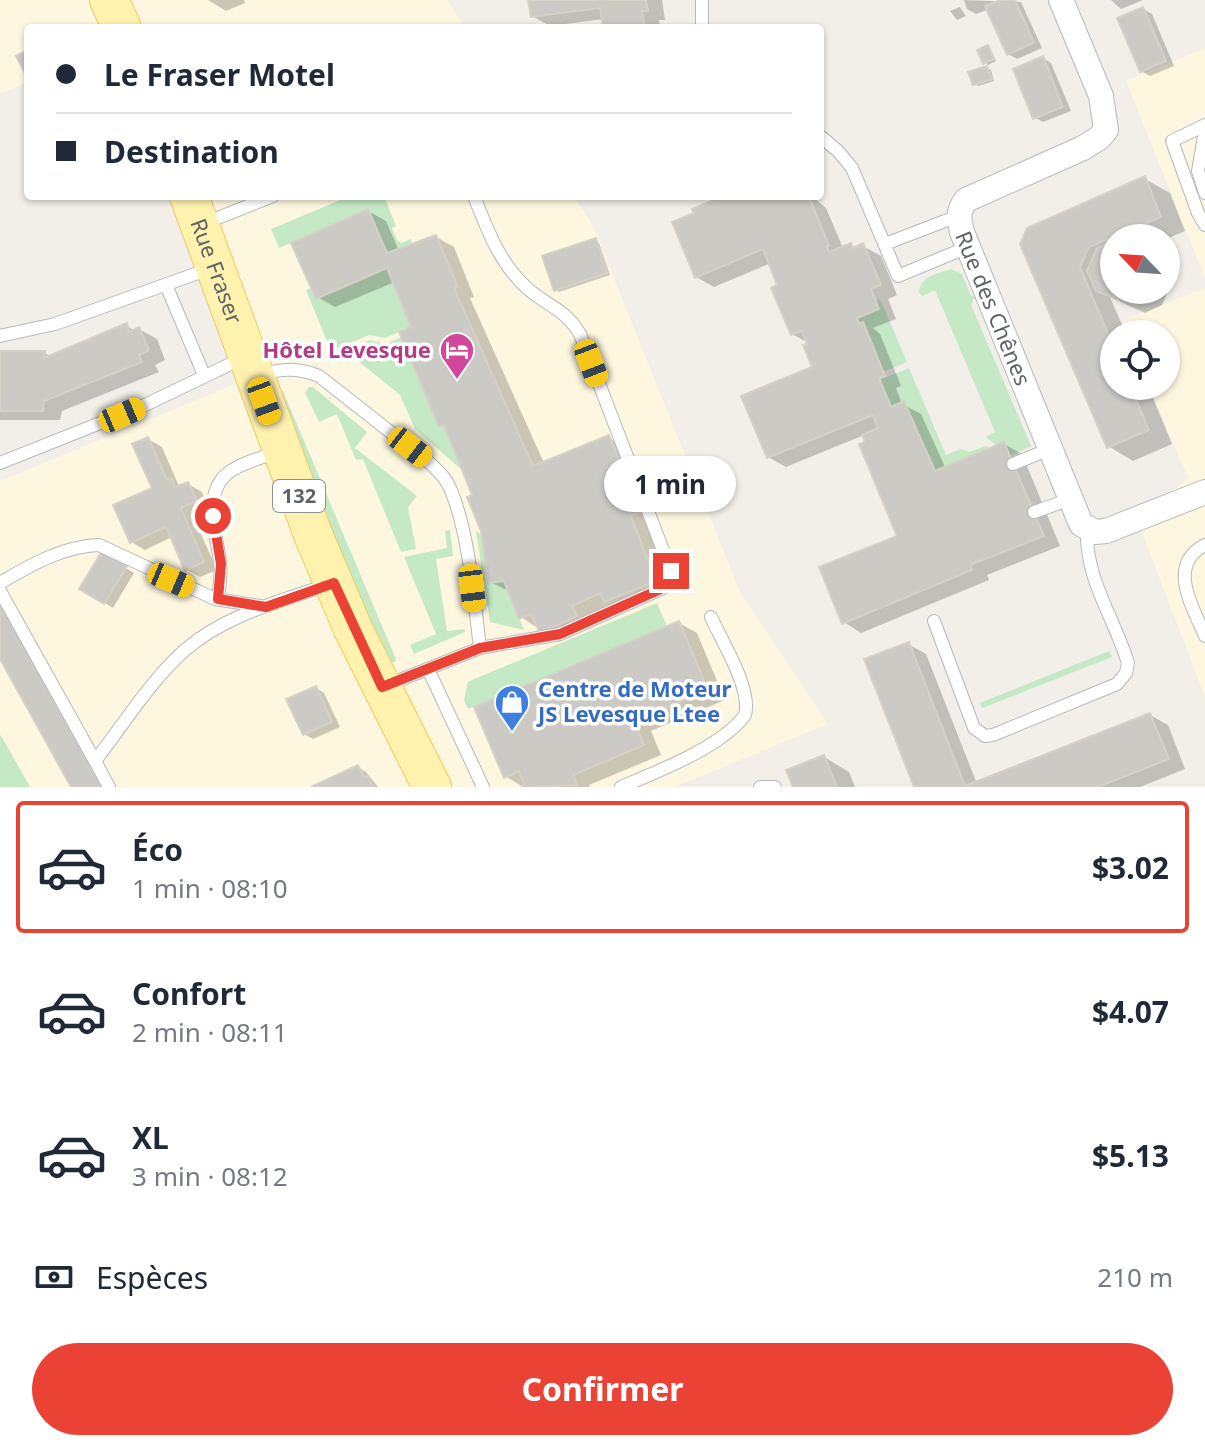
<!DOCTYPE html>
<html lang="fr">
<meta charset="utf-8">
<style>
:root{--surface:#fff;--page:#f2f2f3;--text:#1f2937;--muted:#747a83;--line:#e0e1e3;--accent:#ea4335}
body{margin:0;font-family:"Noto Sans",sans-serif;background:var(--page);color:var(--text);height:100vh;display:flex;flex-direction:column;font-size:30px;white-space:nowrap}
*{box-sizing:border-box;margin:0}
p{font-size:26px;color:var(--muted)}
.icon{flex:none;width:44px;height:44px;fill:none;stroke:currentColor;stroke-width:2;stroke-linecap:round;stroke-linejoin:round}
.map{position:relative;height:787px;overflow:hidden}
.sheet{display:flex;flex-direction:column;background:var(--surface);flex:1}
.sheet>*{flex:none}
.guide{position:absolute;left:24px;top:24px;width:800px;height:176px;border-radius:8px;box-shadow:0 2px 6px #0004;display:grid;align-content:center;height:176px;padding:0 32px;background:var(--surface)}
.needle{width:52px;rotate:295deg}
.fabs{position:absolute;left:1100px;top:224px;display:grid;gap:16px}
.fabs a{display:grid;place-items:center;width:80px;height:80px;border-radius:50%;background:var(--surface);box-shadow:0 2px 6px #0004;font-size:40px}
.end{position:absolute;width:36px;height:36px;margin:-18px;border:10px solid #ea4335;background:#fff;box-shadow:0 0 0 4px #fff}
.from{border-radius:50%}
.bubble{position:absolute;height:56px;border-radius:28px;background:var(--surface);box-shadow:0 2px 6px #0004;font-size:26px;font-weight:700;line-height:56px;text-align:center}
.car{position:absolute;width:24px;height:48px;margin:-24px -12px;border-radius:10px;box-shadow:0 0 6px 2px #0007;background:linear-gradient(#f5c518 24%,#345 0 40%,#f5c518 0 76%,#345 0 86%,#f5c518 0)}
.guide b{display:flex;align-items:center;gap:28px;height:76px;font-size:30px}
.guide b+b{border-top:2px solid var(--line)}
.guide i{width:20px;height:20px;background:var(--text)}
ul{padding:14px 0 0;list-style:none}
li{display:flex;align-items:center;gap:24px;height:132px;margin:0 16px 12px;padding:0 16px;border:4px solid transparent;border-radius:8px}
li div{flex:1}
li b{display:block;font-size:30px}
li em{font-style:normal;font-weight:700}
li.active{border-color:var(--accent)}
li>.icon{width:72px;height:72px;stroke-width:1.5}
.pay{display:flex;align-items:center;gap:20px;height:88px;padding:0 32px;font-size:30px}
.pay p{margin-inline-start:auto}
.primary-button{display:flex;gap:16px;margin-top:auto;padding:16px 32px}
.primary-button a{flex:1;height:92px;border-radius:48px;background:var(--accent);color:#fff;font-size:32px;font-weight:700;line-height:92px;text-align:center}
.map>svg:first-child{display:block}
</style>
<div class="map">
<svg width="1205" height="787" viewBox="0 0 1205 787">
<rect width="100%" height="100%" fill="#f1efe8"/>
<!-- commercial -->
<g fill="#fef7e0">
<polygon points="0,0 90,0 104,28 28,28 28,82 0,94"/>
<polygon points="126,0 447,0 465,28 139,28"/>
<polygon points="1205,48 1205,278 1126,81"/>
<polygon points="202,196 574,196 593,226 740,592 828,724 674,787 447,787 419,734"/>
<polygon points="1205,288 1205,697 1137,519 1188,478 1149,386 1166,386 1166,334 1127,334 1121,321"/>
<polygon points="238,383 324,609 350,667 413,787 30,787 0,734 0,481"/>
</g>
<!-- green -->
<g fill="#c5e8c5">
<polygon points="350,196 384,196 396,226 392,228 397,240 401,243 411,239 412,244 387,253 368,209 279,248 271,229"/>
<polygon points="387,268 411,327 385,338 369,335 331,351 306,290 311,288 316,298"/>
<path d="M951,269L962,274L971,296H975L971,305L1031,446L1010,456L1004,442L996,445L986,437L995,432L935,290L922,296L919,293C920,276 937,274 951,269Z"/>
<polygon points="880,299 907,362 883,372 863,323 859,324 857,318 879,309 876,301"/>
<polygon points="401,337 444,425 462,470 415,429 400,395 352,356 349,349 370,340 386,344"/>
<polygon points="909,368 946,455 961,449 969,452 986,446 989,448 935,471 903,402 891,407 880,380"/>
<polygon points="309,387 313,387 367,432 355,448 417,496 408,507 416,549 401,552 363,459 356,460 337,414 319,422 305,393"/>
<polygon points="278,390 283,391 396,659 395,662 384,663 276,391"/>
<polygon points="450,530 453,556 436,559 447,631 465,629 465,632 414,654 410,645 436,634 404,557 447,548 445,531"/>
<polygon points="476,531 482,535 488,583 504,581 524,630 490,622"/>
<polygon points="657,603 667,626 468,709 464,700 468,682 474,679"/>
<polygon points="1109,651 1112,657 982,708 980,703"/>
<polygon points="0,735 3,739 30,787 0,787"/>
</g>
<!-- shadow -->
<g fill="#0003">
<polygon points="244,0 245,3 226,11 208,0"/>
<polygon points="530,0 662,0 665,20 659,20 660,28 605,28 604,19 550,26 532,16"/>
<polygon points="964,0 1021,2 1042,48 1017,59 1008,54 989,9 976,14 967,9"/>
<polygon points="1111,0 1143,0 1121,9"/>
<polygon points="960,7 966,16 957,20 950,11"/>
<polygon points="1143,9 1152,14 1174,66 1150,76 1141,71"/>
<polygon points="988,47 996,61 988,65 985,62"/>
<polygon points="1043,58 1051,63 1071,111 1043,122 1034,117"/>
<polygon points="987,68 991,70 994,81 978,86 974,84"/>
<polygon points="1145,179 1170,193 1185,231 1166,239 1114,238 1114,290 1166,290 1166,273 1171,284 1162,305 1145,313 1110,297 1126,334 1114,334 1114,386 1148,386 1172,444 1133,461 1108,446 1022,244"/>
<polygon points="728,196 812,196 826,208 843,248 851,245 857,248 863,246 881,256 897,295 888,299 896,319 873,328 880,334 901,386 896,388 902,404 921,414 946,469 1004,444 1022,454 1060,546 987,575 989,580 861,633 844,622 899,537 864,435 786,467 768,457 814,368 810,344 792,334 780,286 771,263 714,287 696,277"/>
<polygon points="368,211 386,221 399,251 436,237 454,247 474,297 470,298 544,463 609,438 627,448 648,526 673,591 623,611 589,616 593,626 559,642 521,617 511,592 490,582 475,496 449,430 441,425 414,328 395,282 335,307 317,297"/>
<polygon points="595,241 599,243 610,275 559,292 556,290"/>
<polygon points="126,326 136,331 139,329 157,339 165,360 155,365 159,372 62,411 60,420 0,420 0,353 45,353 52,357"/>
<polygon points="148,439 162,447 178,484 182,486 188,484 202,492 209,509 193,516 217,570 200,577 186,569 172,537 145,550 131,542 154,489"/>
<polygon points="102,554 134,573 113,608 81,588"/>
<polygon points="679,623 697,633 725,700 651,731 661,755 589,785 590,787 523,787 505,776"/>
<polygon points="908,644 926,654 977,784 1150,715 1168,725 1185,769 1140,787 916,787"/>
<polygon points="316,688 324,693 340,727 313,739 304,734"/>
<polygon points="824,757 849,772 855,787 795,787"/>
<polygon points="358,767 366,772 378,787 315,787"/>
</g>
<!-- building -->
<g fill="#cccac5" stroke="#d6d1c6" stroke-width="2">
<polygon points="528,0 646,0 648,11 642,11 645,28 603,28 600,8 531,17"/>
<polygon points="1000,0 1015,0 1034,43 1007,55 985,6"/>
<polygon points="1143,7 1166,61 1140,72 1117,18"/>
<polygon points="988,45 994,59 983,64 977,50"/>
<polygon points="28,50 28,79 16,56"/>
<polygon points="1043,56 1063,107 1033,119 1013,69"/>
<polygon points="987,66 992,79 973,85 968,72"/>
<polygon points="1145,176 1161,217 1089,247 1080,267 1114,348 1114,386 1130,386 1149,430 1107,448 1020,244 1027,228"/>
<polygon points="723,196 809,196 829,246 827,247 829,252 851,243 853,248 863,243 881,285 871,289 879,309 857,318 859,324 863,322 885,376 879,378 891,407 904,401 935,471 1004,442 1044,536 970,565 972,570 842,624 819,567 897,536 859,444 865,442 862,435 878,428 873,415 767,458 741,396 812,367 803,345 807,344 802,331 791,335 771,288 777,285 763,249 695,278 672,222 694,213 692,209"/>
<polygon points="368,209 387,253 436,235 458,287 454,288 533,466 609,435 641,512 631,516 656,581 604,602 600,593 572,606 577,616 540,633 531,614 519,619 504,581 488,583 481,531 467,497 472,495 444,425 439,427 399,332 411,327 387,268 316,299 291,243"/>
<polygon points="596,238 607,273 554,291 542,256"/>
<polygon points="1114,241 1114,290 1138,290 1119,300 1096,291 1087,271 1097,248"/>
<polygon points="127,323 129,332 139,327 149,350 139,355 142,362 44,401 43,411 0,411 0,351 45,351 44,358"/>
<polygon points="148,437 167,480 172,478 175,487 188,482 197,501 181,508 204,562 185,571 166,527 130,543 113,505 152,488 132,444"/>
<polygon points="102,551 127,566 104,604 79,589"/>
<polygon points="0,602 102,787 71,787 0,659"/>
<polygon points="679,621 708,690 634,721 644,745 573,775 577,785 525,787 519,771 504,778 474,707"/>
<polygon points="909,642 965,786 1150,713 1169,759 1098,787 914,787 864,659"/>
<polygon points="316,686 332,722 303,735 286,699"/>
<polygon points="824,755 837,787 793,787 786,770"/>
<polygon points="358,765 364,777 367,776 373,787 311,787"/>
</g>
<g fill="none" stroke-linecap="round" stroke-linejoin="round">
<!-- service casing -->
<g stroke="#b5b8bc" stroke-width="14">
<g id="service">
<polyline points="702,28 702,0"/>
<polyline points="1205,125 1172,141 1198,213 1205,225"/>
<polyline points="1205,131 1198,171 1205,193"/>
<polyline points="820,136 838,151 852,168 898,276 968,247"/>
<path d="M474,196C488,231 499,263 528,289C549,307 565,309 580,334L671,571V580L663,588L560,634L480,648"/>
<polyline points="205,223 273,196"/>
<polyline points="885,244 958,216"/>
<polyline points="166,285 204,375"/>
<polyline points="0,336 55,324 212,268"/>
<path d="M258,375C280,369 297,367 319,376L431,464C439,472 446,478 450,488C469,532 474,600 480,648L385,686"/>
<polyline points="0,463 143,406 245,357"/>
<polyline points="1013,464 1050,449"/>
<polyline points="1034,512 1071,499"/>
<path d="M1205,545C1166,565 1193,607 1205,636"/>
<path d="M0,583C30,565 64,546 99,545L215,599L260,606"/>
<polyline points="0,591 95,761"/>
<path d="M218,599C219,587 222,575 220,562C217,537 202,493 228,473C242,462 263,458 279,451"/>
<path d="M934,621L974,728L985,736L993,735L1117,684L1126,673L1128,663C1114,617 1085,579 1087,529"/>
<polyline points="428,669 483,787"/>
<path d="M109,787L95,761C124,724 150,681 185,650C225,615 281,601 330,584"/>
<path d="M621,787C656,772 722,747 745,715C752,688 722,642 711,617"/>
<polyline points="760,787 775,787"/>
</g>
</g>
<!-- minor casing -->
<g stroke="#b5b8bc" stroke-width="26">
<g id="minor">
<path id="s1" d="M1061,0L1101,96L1106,130L1099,138L1083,148L966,200C957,212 959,219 962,232L1081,524L1095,532L1106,531L1205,492"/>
</g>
</g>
<!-- primary casing -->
<g stroke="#f2c960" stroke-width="40">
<g id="primary">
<polyline points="109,0 122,28"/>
<path id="s2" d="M189,196L314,537L353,629L432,787"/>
</g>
</g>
<!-- service -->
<use href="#service" stroke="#fff" stroke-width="12"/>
<!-- minor -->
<use href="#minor" stroke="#fff" stroke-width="24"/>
<!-- primary -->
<use href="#primary" stroke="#fff2af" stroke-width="38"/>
</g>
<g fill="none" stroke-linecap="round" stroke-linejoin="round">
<!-- route -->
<polyline stroke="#ea4335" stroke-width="10" points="213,516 221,564 218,599 266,607 334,583 382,687 480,648 560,634 663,588 671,580 671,571"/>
</g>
<!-- icons -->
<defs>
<g id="hotel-pin" transform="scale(1.8)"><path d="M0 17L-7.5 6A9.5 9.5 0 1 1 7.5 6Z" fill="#d1479c" stroke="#fff"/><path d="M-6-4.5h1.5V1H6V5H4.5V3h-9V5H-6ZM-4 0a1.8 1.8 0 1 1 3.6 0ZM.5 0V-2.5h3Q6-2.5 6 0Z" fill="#fff"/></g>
<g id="shop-pin" transform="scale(1.8)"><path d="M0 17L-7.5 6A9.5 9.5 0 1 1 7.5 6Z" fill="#3f7fe0" stroke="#fff"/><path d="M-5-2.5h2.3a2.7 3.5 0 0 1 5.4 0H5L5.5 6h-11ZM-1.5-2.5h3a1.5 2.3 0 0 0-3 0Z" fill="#fff"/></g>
</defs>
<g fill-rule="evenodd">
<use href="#hotel-pin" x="457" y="350"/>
<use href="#shop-pin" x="512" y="702"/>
</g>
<g text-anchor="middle" stroke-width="7" stroke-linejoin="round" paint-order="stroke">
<!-- shield labels -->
<rect fill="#fff" stroke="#8f9295" stroke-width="2" x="273" y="480" width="52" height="32" rx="6"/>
<g font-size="20" font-weight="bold" fill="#5f6368">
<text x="299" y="503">132</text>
</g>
<!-- street labels -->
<g font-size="22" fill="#5f6368" stroke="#fff">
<text dy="8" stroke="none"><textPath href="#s2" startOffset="80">Rue Fraser</textPath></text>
<text dy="8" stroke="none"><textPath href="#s1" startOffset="412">Rue des Chênes</textPath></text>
</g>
<!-- hotel labels -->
<g font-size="22" font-weight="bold" fill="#b23c85" stroke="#fff" text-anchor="end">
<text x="431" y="358">Hôtel Levesque</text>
</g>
<!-- shop labels -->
<g font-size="22" font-weight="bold" fill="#366cbe" stroke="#fff" text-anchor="start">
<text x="538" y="697">Centre de Moteur<tspan x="538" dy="25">JS Levesque Ltee</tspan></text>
</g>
</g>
</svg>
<div class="fabs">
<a><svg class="needle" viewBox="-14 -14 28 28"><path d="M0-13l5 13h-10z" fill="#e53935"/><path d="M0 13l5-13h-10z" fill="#747a83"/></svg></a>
<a><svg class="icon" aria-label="locate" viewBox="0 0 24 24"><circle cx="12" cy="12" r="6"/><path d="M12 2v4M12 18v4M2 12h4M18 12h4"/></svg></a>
</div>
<i class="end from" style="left:213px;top:516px"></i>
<i class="end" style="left:671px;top:571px"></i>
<div class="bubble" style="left:604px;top:456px;width:132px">1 min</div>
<i class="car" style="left:591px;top:363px;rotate:159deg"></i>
<i class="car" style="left:264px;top:401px;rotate:160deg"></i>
<i class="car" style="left:122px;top:415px;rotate:67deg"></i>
<i class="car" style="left:410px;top:447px;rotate:128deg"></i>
<i class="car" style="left:171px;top:580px;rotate:113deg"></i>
<i class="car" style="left:472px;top:588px;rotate:173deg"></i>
<div class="guide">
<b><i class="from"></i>Le Fraser Motel</b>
<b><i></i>Destination</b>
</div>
</div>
<section class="sheet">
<ul>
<li class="active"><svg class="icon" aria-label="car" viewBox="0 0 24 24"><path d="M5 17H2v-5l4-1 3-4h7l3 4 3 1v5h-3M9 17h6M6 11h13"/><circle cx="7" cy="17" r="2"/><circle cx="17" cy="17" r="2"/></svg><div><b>Éco</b><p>1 min · 08:10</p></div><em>$3.02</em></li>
<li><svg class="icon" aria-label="car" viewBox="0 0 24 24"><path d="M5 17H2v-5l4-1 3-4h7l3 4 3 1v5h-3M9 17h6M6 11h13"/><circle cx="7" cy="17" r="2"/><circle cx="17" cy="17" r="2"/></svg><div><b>Confort</b><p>2 min · 08:11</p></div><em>$4.07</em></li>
<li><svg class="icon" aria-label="car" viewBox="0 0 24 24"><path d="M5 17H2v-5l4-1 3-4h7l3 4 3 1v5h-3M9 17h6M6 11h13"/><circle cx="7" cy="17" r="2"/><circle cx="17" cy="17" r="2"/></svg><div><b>XL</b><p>3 min · 08:12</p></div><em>$5.13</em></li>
</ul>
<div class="pay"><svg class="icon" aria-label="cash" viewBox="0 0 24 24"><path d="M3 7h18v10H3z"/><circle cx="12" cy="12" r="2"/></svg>Espèces<p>210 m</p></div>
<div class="primary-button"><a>Confirmer</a></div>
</section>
